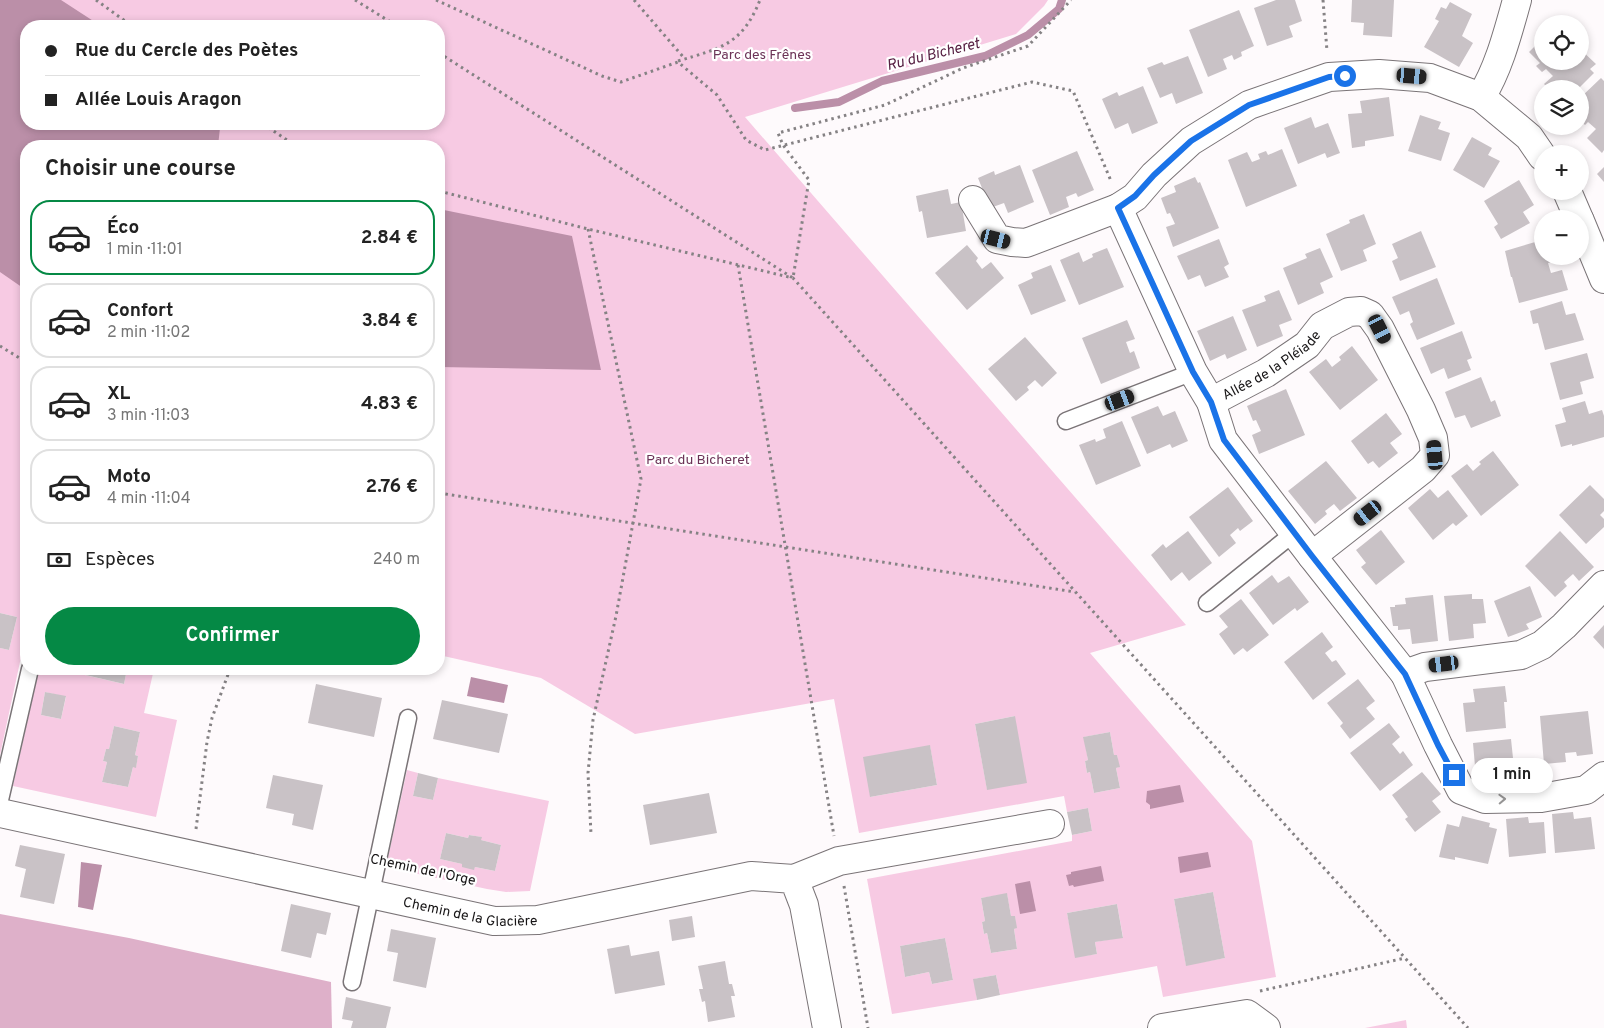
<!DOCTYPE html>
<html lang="fr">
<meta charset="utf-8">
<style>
:root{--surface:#fff;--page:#f2f2f2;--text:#222;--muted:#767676;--line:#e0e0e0;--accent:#058945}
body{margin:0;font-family:Overpass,sans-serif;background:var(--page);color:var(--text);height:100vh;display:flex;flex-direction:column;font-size:19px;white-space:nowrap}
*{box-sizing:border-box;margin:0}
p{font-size:16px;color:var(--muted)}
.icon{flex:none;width:28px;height:28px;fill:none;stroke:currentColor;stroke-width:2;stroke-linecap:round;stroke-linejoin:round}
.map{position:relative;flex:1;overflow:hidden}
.details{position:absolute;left:20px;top:140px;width:425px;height:535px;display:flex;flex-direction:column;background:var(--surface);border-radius:20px;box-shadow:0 2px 8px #0003}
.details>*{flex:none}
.guide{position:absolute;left:20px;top:20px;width:425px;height:110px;border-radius:20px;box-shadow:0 2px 8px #0003;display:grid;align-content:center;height:110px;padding:0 25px;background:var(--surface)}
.controls{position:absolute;left:1534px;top:15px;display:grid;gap:10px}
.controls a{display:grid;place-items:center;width:55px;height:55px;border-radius:50%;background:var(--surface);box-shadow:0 2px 8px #0003;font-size:25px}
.end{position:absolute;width:22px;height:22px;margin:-11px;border:6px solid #1a73e8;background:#fff;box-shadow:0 0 0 2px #fff}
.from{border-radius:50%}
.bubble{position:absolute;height:35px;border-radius:18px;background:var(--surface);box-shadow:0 2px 8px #0003;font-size:16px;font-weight:700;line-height:35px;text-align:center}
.car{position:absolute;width:15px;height:30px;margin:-15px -8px;border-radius:6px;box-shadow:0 0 4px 1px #0007;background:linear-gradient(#222 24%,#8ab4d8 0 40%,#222 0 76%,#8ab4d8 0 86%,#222 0)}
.guide b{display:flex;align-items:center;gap:18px;height:48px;font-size:19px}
.guide b+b{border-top:1px solid var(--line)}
.guide i{width:12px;height:12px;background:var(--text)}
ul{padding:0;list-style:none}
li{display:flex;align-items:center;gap:15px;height:75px;margin:0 10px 8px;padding:0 15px;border:2px solid var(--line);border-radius:20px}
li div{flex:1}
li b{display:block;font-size:19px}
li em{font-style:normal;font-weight:700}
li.on{border-color:var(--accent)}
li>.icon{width:45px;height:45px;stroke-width:1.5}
h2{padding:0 25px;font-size:22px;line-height:60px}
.pay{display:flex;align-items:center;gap:12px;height:55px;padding:0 25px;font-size:19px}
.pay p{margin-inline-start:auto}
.button{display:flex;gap:10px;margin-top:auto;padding:10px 25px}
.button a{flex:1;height:58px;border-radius:30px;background:var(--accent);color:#fff;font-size:20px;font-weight:700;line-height:58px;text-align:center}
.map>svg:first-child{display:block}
</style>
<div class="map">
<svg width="1604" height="1028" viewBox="0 0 1604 1028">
<rect width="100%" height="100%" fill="#fefafc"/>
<!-- green -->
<g fill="#f7cae3" fill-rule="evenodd">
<path d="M0,0H1048L1044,6L1016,34L745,117L1186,625L1090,653L1252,841L1276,977L1163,997L1157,966L1000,995L996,975L974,979L977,1000L892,1014L867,879L1072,841V835L1092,831L1088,808L1067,812L1064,796L859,833L834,699L635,734L541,678L439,655V146H26V634L0,755V648L9,650L17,617L0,613ZM26,26H439V124H26ZM1015,716L987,789L975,724ZM1110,732L1114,755H1117L1119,767L1116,768L1120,788L1094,793L1090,772L1087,773L1085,761L1088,760L1084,737ZM930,746L937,785L870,797ZM1213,892L1225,958L1186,965L1174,899ZM1007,894L1011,916H1015L1016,928L1014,929L1017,949L991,953L987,933L984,934L982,922L985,921L981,898ZM1117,904L1123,937L1095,942L1097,954L1076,957L1067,913ZM945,938L953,980L932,984L929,972L905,977L900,946Z"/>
<path d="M39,669H59L124,684L127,669H154L144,713L177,720L156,817L13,786ZM45,692L66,697L61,719L41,715ZM114,726L140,732L135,755L138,756L136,767H133L128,787L102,782L107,762L103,761L106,749H109Z"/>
<path d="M407,770L418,773L413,796L433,800L438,778L549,801L530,891L506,892L487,889L386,867ZM446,833L468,838L469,835L481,837V840L501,845L495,871L475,867L474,869L462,864L440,859Z"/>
<polygon points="1406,1020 1407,1028 1365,1028"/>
</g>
<!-- forest -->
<polygon fill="#deb0c9" points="0,914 129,938 331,982 332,1028 0,1028"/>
<!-- water -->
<g fill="#bb8fa8">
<polygon points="0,0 61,0 101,26 26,26 26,124 249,124 251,125 220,128 218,146 26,146 26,290 0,272"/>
<polygon points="439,209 572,236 601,370 439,367"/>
<polygon points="471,677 508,685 504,703 467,696"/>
<polygon points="1180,785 1184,802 1150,809 1150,805 1146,802 1147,791"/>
<polygon points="1208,852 1211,867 1180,873 1178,857"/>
<polygon points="81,862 102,865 93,910 78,907"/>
<polygon points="1101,866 1104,881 1074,887 1073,885 1069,886 1066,875 1071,874 1071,872"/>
<polygon points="1030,881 1036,911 1020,914 1015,884"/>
</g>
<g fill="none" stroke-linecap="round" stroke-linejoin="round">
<!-- stream -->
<polyline stroke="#bb8fa8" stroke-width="8" points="795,108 839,102 882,81 985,56 1028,35 1059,9 1062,0"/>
</g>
<!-- building -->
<g fill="#c9c2c6">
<polygon points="1276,0 1295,0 1302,21 1289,26 1293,37 1267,46 1254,8"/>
<polygon points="1352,0 1394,0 1392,37 1363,35 1364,23 1351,22"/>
<polygon points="1450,2 1472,14 1462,36 1473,43 1459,67 1424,47 1439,21 1435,19 1441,7 1446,9"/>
<polygon points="1239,10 1254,46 1241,52 1242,56 1234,60 1232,55 1223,59 1227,69 1208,77 1189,30"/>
<polygon points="1542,39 1542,61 1580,61 1580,49 1596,64 1590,69 1594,73 1578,89 1575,89 1572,86 1570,89 1549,89 1544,84 1553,76 1546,69 1542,72 1536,66 1540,63 1529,52"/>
<polygon points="1188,56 1203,93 1176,104 1172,93 1160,98 1147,68 1162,62 1164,65"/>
<polygon points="1601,78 1604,81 1604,150 1602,153 1587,138 1596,129 1588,122 1585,125 1580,120 1583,116 1580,113 1580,98"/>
<polygon points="1143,86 1158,123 1132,134 1128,123 1115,129 1102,99 1117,92 1119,96"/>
<polygon points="1389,97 1394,136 1365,141 1365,146 1352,148 1348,114 1362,113 1360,101"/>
<polygon points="1420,115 1441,122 1438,129 1450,133 1441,161 1408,151"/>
<polygon points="1311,117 1315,128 1328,123 1340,153 1327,158 1325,153 1298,164 1284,128"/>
<polygon points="1472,137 1492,148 1488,155 1500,161 1484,188 1453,170"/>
<polygon points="1282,149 1297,186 1246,207 1228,160 1247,152 1252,162 1260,159 1258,154 1266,151 1268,155"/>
<polygon points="1077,151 1094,190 1078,197 1076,193 1066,197 1069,207 1050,215 1032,170"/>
<polygon points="1020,165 1034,202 1008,213 1004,203 990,208 978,178 994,171 995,175"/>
<polygon points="1604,167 1604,182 1597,174"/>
<polygon points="1195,177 1198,183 1200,182 1219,228 1173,247 1166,227 1175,224 1170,213 1167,214 1161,198 1176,192 1174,186"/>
<polygon points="1519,180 1534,205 1523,212 1530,223 1501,239 1494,227 1498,224 1484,201"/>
<polygon points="948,189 951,204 961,202 966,231 927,238 922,211 919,212 916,196"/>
<polygon points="1364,214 1376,244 1363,250 1367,261 1341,271 1326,234 1350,223 1349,220"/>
<polygon points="1421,231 1436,267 1400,281 1392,261 1398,258 1392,244"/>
<polygon points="1219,239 1229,264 1224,267 1229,277 1205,287 1200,275 1188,280 1177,256"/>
<polygon points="1542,240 1542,256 1550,256 1552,262 1548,263 1551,273 1562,270 1568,290 1519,303 1512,277 1511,277 1505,251"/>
<polygon points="967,245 978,258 976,261 982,269 991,262 1004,278 967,310 935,273"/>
<polygon points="1107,248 1124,287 1079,305 1060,260 1079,252 1083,262 1093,257 1092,254"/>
<polygon points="1320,248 1333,277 1320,283 1324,293 1298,305 1283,268 1307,258 1305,254"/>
<polygon points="1051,265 1066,301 1031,315 1018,285 1033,278 1031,273"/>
<polygon points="1437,278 1455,324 1417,340 1410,324 1413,322 1409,311 1400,315 1392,297"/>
<polygon points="1279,290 1292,320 1279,325 1283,336 1257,347 1242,310 1266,301 1264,296"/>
<polygon points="1562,301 1566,315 1575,313 1584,340 1545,350 1538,323 1533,324 1530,311"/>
<polygon points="1233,316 1247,350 1227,359 1225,354 1210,361 1197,331"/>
<polygon points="1127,320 1135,339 1126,342 1130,353 1134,351 1140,368 1101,384 1082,338"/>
<polygon points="1462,331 1472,358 1467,360 1471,370 1448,379 1444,368 1431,374 1420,348"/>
<polygon points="1025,337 1057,373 1042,387 1035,380 1027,387 1029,390 1016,401 988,369"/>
<polygon points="1352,346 1378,380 1340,410 1309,372 1326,359 1332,367 1341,360 1339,357"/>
<polygon points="1587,353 1594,378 1580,382 1583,394 1560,400 1550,363"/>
<polygon points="1481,377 1491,402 1495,400 1501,416 1471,428 1465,415 1455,418 1445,392"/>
<polygon points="1286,389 1305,435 1259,454 1252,435 1261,431 1256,420 1253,421 1247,406"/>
<polygon points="1585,401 1589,414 1602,410 1604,416 1604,437 1572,446 1572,444 1561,447 1555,425 1566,422 1562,408"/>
<polygon points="1158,406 1163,416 1175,411 1188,441 1172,448 1170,444 1147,454 1131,417"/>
<polygon points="1386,413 1402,434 1390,443 1398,453 1379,468 1373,461 1368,464 1351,441"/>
<polygon points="1122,421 1141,466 1096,485 1079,445 1095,439 1096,442 1106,438 1103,429"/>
<polygon points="1493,451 1519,485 1481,516 1451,476 1467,464 1473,471 1481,464 1479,462"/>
<polygon points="1326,461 1357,498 1340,511 1334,504 1325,511 1327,514 1315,524 1288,491"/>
<polygon points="1590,485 1604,499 1604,511 1600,515 1604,519 1604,527 1586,544 1559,515"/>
<polygon points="1228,487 1253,521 1240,531 1238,528 1230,535 1236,543 1219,557 1189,517"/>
<polygon points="1430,489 1438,498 1448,490 1468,516 1456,526 1453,523 1433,540 1408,508"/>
<polygon points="1381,530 1405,562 1376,585 1361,567 1366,563 1356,550"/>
<polygon points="1188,531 1212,563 1189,581 1182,572 1171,581 1151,555 1163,544 1166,548"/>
<polygon points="1560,531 1594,567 1579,581 1573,574 1564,582 1567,586 1555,597 1525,566"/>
<polygon points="1272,575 1278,583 1289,576 1309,602 1297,611 1295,608 1273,625 1249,593"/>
<polygon points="1530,586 1542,617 1526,624 1529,629 1508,637 1494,601"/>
<polygon points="1472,594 1472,599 1483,599 1486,623 1473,624 1474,638 1449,641 1444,596"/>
<polygon points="1433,595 1438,641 1412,644 1410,629 1398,630 1398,626 1393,626 1390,607 1395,607 1395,605 1406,604 1405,598"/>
<polygon points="1241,599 1269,635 1247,652 1243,648 1234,655 1219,634 1228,627 1219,616"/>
<polygon points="0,613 17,617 9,650 0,648"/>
<polygon points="1604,625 1604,649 1593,637"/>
<polygon points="1322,632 1333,647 1325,653 1332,662 1336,660 1346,674 1313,700 1284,662"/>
<polygon points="60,669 127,669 124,684"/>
<polygon points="1358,679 1375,701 1366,708 1375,719 1350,739 1340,726 1343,723 1327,703"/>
<polygon points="316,684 382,698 374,737 308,723"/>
<polygon points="1505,686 1507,702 1504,702 1506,728 1466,732 1463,703 1475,702 1473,689"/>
<polygon points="45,692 66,696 61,719 41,715"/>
<polygon points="442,700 508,714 499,753 433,739"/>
<polygon points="1588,711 1593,754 1577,756 1576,752 1565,753 1566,762 1544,764 1540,716"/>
<polygon points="1015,716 1027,783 987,790 975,724"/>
<polygon points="1389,723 1400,737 1392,744 1400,754 1403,751 1413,765 1380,791 1350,753"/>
<polygon points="114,726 140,732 135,755 138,756 136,768 133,767 128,787 102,782 107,762 103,761 106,749 109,749"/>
<polygon points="1110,732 1114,755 1117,755 1120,767 1116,768 1120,788 1094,793 1090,772 1087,773 1085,761 1088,760 1083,737"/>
<polygon points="1511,739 1515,777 1483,781 1481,766 1475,766 1473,743"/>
<polygon points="930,745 937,785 870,797 863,757"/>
<polygon points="1422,772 1441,794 1432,801 1441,812 1415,832 1405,819 1408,817 1392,795"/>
<polygon points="418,773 438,778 433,800 413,796"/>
<polygon points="273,775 323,785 313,830 292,825 294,814 266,808"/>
<polygon points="709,793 717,833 650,845 643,805"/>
<polygon points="1088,808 1092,831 1072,835 1067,812"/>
<polygon points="1573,812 1574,819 1591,817 1595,849 1555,853 1552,814"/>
<polygon points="1462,816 1490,823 1489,827 1497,829 1488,864 1455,857 1455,860 1439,857 1447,824 1459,827"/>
<polygon points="1528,817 1529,823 1544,822 1546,853 1509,857 1506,819"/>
<polygon points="446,833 468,838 469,835 482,837 481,840 501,845 495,871 475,867 474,870 462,867 462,864 440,859"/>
<polygon points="20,845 65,854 54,904 20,897 26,869 15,866"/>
<polygon points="1213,892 1225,958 1186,966 1174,899"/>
<polygon points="1007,893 1011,916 1015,916 1017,928 1014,929 1017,949 991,953 987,933 984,934 982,922 985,921 981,898"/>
<polygon points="291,904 331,913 326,935 317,933 311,958 281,951"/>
<polygon points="1117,904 1123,938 1095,942 1097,954 1075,958 1067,913"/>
<polygon points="692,916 695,937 672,941 669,920"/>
<polygon points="391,929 436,938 426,988 393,981 398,953 387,951"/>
<polygon points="945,938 953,980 932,984 929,972 905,977 900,946"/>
<polygon points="629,945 631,956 659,951 665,985 615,994 607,949"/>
<polygon points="725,961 729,984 732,984 735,996 731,996 735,1017 708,1022 705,1001 702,1002 699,989 703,989 698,966"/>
<polygon points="996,975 1000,995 977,1000 973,979"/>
<polygon points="346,997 391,1007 386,1028 351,1028 353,1021 342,1019"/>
</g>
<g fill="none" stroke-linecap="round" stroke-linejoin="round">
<!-- lane casing -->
<g stroke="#7a7477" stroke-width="19">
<g id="lane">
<polyline points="1066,421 1193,372"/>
<polyline points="1207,603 1294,533"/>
<polyline points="0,800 30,669"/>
<polyline points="352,982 408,718"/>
</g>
</g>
<!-- street casing -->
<g stroke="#7a7477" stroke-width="30">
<g id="street">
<path d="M1481,97C1499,68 1508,32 1517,0"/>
<polyline points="1567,191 1579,219"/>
<polyline points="973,200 997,239 1012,242 1026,243 1118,208 1135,197 1154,175 1191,141 1249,105 1329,77 1379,74 1430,78 1481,97 1529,137 1542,156"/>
<polyline points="1118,208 1193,372 1211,402 1223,440 1312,556 1405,674 1438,745 1461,790 1485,799 1541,798 1586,790 1604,776"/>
<polyline points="1580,221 1604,279"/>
<path id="s1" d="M1211,402L1266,373L1307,345L1322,326L1349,312L1361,311L1370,315L1380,329L1421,410L1433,438L1435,455L1423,469L1312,556"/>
<polyline points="1405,674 1425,667 1521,655 1542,645 1564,626 1604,585"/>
<path id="s2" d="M0,813L494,921L538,920L751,876L794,879L804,905L827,1028"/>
<polyline points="794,879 839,861 1050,824"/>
<polyline points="1162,1028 1247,1014 1266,1028"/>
</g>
</g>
<!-- path -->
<g stroke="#858284" stroke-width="3" stroke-dasharray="2.5 4" stroke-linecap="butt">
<polyline points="96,0 132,26"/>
<polyline points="355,0 397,26"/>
<polyline points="436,0 602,76 621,82 678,62 717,95 746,140 765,150 1032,82 1073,91 1111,181"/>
<polyline points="634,0 685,59"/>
<polyline points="1323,0 1327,51"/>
<polyline points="439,53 793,278 809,180 783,145 778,133 885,105 963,68 1028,46 1071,0"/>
<path d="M678,61C721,48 742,45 760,0"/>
<polyline points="263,124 296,146"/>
<polyline points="439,191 588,229 793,278 1468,1028"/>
<polyline points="588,229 641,479 616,616 593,720 588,773 591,834"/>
<polyline points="738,265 834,836"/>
<polyline points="0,346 26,362"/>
<polyline points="439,493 1075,592"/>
<polyline points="196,829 207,742 212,718 230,669"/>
<polyline points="844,886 868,1028"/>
<polyline points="1260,991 1405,958"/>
</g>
<!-- lane -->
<use href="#lane" stroke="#fff" stroke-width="16"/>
<!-- street -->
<use href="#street" stroke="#fff" stroke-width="28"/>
</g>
<!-- one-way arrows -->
<defs><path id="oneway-chevron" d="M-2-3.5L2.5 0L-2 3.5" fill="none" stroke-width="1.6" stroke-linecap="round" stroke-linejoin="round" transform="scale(1.25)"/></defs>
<use stroke="#979696" href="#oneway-chevron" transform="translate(1502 799) rotate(-2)"/>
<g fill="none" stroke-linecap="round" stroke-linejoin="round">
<!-- route -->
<polyline stroke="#1a73e8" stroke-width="6" points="1345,76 1329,77 1249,105 1191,141 1154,175 1135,196 1118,208 1193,372 1211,402 1224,440 1312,556 1405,674 1438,745 1454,775"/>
</g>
<g text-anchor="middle" stroke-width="4.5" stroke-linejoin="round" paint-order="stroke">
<!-- park labels -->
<g font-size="14" fill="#6c3357" stroke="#fff">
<text x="762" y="59">Parc des Frênes</text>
<text x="698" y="464">Parc du Bicheret</text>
</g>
<!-- street labels -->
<g font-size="14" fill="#171516" stroke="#fff">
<text dy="5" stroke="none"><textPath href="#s1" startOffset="71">Allée de la Pléiade</textPath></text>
<text transform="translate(423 869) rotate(12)" y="5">Chemin de l'Orge</text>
<text dy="5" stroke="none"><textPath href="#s2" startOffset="481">Chemin de la Glacière</textPath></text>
</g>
<!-- water labels -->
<g font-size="15" font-style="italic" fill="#572043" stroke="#fff">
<text transform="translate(933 54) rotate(-14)" y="5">Ru du Bicheret</text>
</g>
</g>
</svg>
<div class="controls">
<a><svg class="icon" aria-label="locate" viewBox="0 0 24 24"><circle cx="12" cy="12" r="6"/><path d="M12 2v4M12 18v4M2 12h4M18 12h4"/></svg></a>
<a><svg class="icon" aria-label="layers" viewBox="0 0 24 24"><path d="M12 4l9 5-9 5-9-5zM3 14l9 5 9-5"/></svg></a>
<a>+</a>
<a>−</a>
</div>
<i class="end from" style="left:1345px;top:76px"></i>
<i class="end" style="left:1454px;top:775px"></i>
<div class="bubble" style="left:1471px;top:758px;width:82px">1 min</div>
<i class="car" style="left:1412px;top:76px;rotate:95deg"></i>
<i class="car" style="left:996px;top:239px;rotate:104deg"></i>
<i class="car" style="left:1380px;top:329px;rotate:153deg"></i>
<i class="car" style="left:1120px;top:400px;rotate:69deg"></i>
<i class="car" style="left:1435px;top:455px;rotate:355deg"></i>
<i class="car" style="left:1368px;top:513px;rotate:232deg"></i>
<i class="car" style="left:1444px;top:664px;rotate:263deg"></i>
<div class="guide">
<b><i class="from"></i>Rue du Cercle des Poètes</b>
<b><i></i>Allée Louis Aragon</b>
</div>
<section class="details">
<h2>Choisir une course</h2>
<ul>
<li class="on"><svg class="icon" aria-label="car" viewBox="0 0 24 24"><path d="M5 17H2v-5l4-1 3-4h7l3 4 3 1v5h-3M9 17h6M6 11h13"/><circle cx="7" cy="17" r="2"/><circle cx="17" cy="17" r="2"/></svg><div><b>Éco</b><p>1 min · 11:01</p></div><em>2.84 €</em></li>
<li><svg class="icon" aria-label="car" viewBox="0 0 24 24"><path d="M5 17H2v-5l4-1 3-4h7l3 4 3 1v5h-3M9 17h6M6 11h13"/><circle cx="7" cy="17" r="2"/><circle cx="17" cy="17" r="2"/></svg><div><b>Confort</b><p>2 min · 11:02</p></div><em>3.84 €</em></li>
<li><svg class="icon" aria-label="car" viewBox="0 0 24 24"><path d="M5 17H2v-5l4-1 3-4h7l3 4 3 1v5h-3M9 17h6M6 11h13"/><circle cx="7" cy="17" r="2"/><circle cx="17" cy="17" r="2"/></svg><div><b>XL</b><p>3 min · 11:03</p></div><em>4.83 €</em></li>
<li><svg class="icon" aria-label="car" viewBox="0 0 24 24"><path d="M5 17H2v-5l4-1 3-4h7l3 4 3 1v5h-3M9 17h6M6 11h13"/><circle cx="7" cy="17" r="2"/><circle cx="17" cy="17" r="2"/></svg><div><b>Moto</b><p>4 min · 11:04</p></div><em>2.76 €</em></li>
</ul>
<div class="pay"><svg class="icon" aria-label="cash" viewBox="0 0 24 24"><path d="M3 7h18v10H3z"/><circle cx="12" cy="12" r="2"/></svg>Espèces<p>240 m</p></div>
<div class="button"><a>Confirmer</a></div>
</section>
</div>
